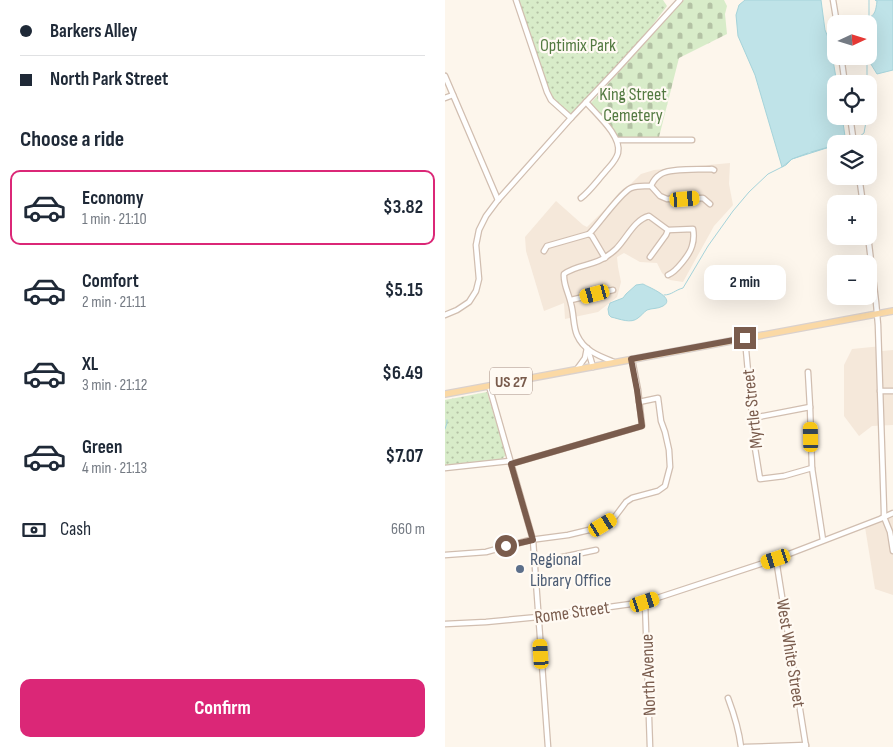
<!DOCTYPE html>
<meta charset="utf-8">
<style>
:root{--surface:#fff;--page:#f2f2f3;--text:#1f2937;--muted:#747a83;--line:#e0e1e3;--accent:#db2777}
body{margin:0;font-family:"Sofia Sans Condensed",sans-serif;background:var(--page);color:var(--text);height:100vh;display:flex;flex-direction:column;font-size:19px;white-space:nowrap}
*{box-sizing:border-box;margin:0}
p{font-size:16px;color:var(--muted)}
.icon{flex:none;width:28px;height:28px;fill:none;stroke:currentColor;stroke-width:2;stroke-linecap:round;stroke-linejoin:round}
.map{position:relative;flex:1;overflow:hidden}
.panel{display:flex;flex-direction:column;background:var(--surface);width:445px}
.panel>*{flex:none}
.banner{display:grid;align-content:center;height:110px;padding:0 20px;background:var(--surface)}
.needle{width:32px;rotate:86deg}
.tools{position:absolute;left:382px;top:15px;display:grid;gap:10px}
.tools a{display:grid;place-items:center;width:50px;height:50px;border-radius:10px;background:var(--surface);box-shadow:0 5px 20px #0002;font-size:25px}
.end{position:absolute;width:22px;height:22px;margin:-11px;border:6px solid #7a5c4d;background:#fff;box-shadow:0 0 0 2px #fff}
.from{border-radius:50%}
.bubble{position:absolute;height:35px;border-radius:10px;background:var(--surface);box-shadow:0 5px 20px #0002;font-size:16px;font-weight:700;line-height:35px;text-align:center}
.car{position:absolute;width:15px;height:30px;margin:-15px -8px;border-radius:6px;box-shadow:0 0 4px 1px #0007;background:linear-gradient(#f5c518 24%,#345 0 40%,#f5c518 0 76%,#345 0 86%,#f5c518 0)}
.banner b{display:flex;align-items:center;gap:18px;height:48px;font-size:19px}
.banner b+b{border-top:1px solid var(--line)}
.banner i{width:12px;height:12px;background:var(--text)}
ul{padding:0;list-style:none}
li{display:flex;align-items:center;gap:15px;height:75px;margin:0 10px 8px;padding:0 10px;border:2px solid transparent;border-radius:10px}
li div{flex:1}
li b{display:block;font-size:19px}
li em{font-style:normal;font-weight:700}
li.active{border-color:var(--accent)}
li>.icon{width:45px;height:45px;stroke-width:1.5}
h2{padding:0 20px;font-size:22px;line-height:60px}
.pay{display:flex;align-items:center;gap:12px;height:55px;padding:0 20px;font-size:19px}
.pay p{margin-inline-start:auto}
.primary-button{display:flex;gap:10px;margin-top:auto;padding:10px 20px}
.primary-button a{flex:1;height:58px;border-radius:10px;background:var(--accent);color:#fff;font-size:20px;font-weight:700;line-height:58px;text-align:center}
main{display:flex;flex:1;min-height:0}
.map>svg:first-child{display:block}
</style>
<main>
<section class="panel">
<div class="banner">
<b><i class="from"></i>Barkers Alley</b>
<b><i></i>North Park Street</b>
</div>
<h2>Choose a ride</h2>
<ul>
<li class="active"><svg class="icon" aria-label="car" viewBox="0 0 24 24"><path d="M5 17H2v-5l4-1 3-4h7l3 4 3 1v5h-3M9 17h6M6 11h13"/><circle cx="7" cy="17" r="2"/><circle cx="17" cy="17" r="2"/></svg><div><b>Economy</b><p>1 min · 21:10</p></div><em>$3.82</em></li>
<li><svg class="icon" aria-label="car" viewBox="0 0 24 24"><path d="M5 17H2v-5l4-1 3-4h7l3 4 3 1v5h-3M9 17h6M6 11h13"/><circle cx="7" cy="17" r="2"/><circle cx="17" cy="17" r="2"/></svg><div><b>Comfort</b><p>2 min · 21:11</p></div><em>$5.15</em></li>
<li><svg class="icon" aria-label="car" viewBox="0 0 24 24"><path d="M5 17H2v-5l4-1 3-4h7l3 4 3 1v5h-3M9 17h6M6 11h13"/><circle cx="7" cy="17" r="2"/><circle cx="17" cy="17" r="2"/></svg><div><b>XL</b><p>3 min · 21:12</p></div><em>$6.49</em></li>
<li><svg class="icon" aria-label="car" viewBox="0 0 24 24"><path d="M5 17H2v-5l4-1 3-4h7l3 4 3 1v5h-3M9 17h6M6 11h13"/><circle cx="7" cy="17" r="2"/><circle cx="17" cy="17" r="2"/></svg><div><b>Green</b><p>4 min · 21:13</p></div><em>$7.07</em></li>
</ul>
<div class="pay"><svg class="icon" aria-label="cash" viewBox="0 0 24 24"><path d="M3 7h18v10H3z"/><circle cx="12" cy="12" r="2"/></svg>Cash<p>660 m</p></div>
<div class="primary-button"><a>Confirm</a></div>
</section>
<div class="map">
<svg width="448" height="747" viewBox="0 0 448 747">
<defs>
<pattern id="cemetery-stones" width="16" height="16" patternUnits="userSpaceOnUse" patternTransform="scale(1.25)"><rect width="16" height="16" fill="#d8ecc9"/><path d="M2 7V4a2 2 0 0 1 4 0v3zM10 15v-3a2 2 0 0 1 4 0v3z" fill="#b4c2a5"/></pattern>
<pattern id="park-dots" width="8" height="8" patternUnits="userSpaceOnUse" patternTransform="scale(1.25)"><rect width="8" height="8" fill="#d8ecc9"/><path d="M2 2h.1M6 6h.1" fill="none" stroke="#b4c2a5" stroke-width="1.8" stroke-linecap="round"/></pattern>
</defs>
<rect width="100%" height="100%" fill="#fdf6ec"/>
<!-- residential -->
<g fill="#f5e8da">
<polygon points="285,163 284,184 288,205 269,226 238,282 225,280 217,273 212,263 195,262 179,253 172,257 173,267 176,282 172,297 153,312 120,319 119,303 99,311 81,251 80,237 111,201 138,225 142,227 196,174 209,170"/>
<polygon points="437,346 437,351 448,350 448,425 427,426 414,436 399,416 399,365 407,349"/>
<polygon points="448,515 448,595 430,589 420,527"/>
</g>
<!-- cemetery -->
<polygon fill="url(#cemetery-stones)" points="239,0 279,0 282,6 280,14 282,34 234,58 214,137 173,138 145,104"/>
<!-- park -->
<g fill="url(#park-dots)">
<polygon points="71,0 218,0 222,6 184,56 126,118 106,100"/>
<polygon points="42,392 61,455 57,459 0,465 0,400"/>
</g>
<!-- water -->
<g fill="#bfe3e8" stroke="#a5d3da">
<polygon points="300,0 376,0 380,30 385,42 392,84 391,84 391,116 397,116 401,143 391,144 391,145 347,159 337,167 310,75 293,36 291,15 294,5"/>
<path d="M430,0H448V70L432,74L424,61L418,59L416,56H424V24H413C425,14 430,21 432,1Z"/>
<path d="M198,284C203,287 232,298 218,306C213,309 207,308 202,310C199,312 196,316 193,318C186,324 175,319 166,317L164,315L163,309L165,303L178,298L181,294L191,285Z"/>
</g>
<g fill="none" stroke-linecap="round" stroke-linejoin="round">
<!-- stream -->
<g stroke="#a5d3da" stroke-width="1">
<polyline points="424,18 424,0"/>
<polyline points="422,84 422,56"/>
<polyline points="410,140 419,133 422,116"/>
<polyline points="398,144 407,141"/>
<polyline points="366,152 391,145"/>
<path d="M219,295C227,295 230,290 238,288L263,246L288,211L304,192L323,174L341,165L347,159L363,153"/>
<polyline points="0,429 2,423 2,420"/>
</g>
<!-- minor casing -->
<g stroke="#d1beb0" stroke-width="7">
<g id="minor">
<polyline points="71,0 102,92 106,100 126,118"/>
<polyline points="388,0 392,24"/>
<polyline points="396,56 400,84"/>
<polyline points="0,76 53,200"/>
<polyline points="0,98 8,95"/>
<polyline points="405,116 409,144"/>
<polyline points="172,140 247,140"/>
<polyline points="414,176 418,204"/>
<path d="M206,186C208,181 211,177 216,174C227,168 253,170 267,169L269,170"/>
<path d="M136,198C145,191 152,181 160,172C164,167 171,161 173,153C177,136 151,114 141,102"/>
<path d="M144,234C154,224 175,193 186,188C193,185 199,186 206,186L215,196L222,199L258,198L265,204"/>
<polyline points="423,236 431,302 433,325 439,511 439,517 445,532 448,551"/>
<polyline points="99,251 102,246 144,234 147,236 160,258"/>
<polyline points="205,257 221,235 223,230"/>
<polyline points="126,300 168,290"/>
<polyline points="0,315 12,310 24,302 31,291 34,279 31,245 34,230 41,216 53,200 126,118 174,67 235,0"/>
<polyline points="300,339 310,448 315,479 339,476 367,468"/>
<polyline points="143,350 148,367"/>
<path d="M169,362C154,356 139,351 132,335C128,326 129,314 126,304C124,294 118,284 119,274C132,264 150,266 162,256C165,254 169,251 171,249C182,238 189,220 204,216L223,230L248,229C249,235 249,240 247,246C245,254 231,272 223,275"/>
<polyline points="132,369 140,358 142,348"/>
<polyline points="363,372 365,407 367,468 378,540"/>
<polyline points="44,386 88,540 103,747"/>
<polyline points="435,391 448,391"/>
<polyline points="308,418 365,407"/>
<polyline points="66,464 197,426 193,390 187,359"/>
<polyline points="0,468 65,461"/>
<polyline points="0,555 41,552 85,540 123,535 148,529 158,525 169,518 181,502 187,498 213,491 220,486 225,467 224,450 220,432 216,421 213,398 194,402"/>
<polyline points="331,559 361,747"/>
<polyline points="89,563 151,550"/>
<polyline points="200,602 205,747"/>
<polyline points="0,624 41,622 93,617 200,602 331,559 435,519 448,513"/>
<path d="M283,698C289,714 294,730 296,747"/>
<polyline points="300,747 361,745"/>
</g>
</g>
<!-- major casing -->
<g stroke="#dad1cd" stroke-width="8">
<polyline id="major" points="0,394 448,311"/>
</g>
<!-- minor -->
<use href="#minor" stroke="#fff" stroke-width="4.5"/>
<!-- major -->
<use href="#major" stroke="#fbd9a5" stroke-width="5.5"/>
</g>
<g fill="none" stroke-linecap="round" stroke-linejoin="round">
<!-- route -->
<polyline stroke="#7a5c4d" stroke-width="6" points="61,546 88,540 66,464 197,426 192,390 186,359 300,338"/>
</g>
<!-- markers -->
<circle fill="#5c6f8a" stroke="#fffaf3" stroke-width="2" cx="75" cy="569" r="5"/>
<g text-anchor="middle" stroke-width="4.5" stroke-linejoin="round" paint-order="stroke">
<!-- shield labels -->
<rect fill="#fffaf3" stroke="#a28b7f" stroke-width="1" x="45" y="367.5" width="42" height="27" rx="4"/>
<g font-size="16" font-weight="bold" fill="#7a5c4d">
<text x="66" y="387">US 27</text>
</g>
<!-- park labels -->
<g font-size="18" fill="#537a41" stroke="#fffaf3">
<text x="133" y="51">Optimix Park</text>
<text x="188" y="100">King Street<tspan x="188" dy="21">Cemetery</tspan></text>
</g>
<!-- street labels -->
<g font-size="18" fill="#7a5c4d" stroke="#fffaf3">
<text transform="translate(307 409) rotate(-96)" y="6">Myrtle Street</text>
<text transform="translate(127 612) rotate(-8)" y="6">Rome Street</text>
<text transform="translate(346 653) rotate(81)" y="6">West White Street</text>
<text transform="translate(203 675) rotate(-92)" y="6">North Avenue</text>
</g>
<!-- service labels -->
<g font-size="18" fill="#4e5e75" stroke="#fffaf3" text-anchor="start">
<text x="85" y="565">Regional<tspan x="85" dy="21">Library Office</tspan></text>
</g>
</g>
</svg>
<div class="tools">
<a><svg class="needle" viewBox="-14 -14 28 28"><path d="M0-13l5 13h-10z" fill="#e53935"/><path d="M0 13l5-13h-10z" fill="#747a83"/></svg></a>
<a><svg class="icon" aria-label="locate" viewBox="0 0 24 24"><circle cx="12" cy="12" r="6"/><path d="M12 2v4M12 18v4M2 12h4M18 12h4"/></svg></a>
<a><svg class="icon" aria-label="layers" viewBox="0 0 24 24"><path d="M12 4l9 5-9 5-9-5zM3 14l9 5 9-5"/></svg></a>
<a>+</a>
<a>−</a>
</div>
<i class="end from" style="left:61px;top:546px"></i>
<i class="end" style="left:300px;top:338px"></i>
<div class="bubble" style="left:259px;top:265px;width:82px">2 min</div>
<i class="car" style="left:240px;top:199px;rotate:85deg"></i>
<i class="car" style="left:150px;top:294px;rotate:255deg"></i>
<i class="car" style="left:366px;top:437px;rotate:359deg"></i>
<i class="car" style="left:158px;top:525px;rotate:59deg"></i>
<i class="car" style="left:331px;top:559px;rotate:252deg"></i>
<i class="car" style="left:200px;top:602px;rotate:72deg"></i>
<i class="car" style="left:96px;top:654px;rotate:356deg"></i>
</div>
</main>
